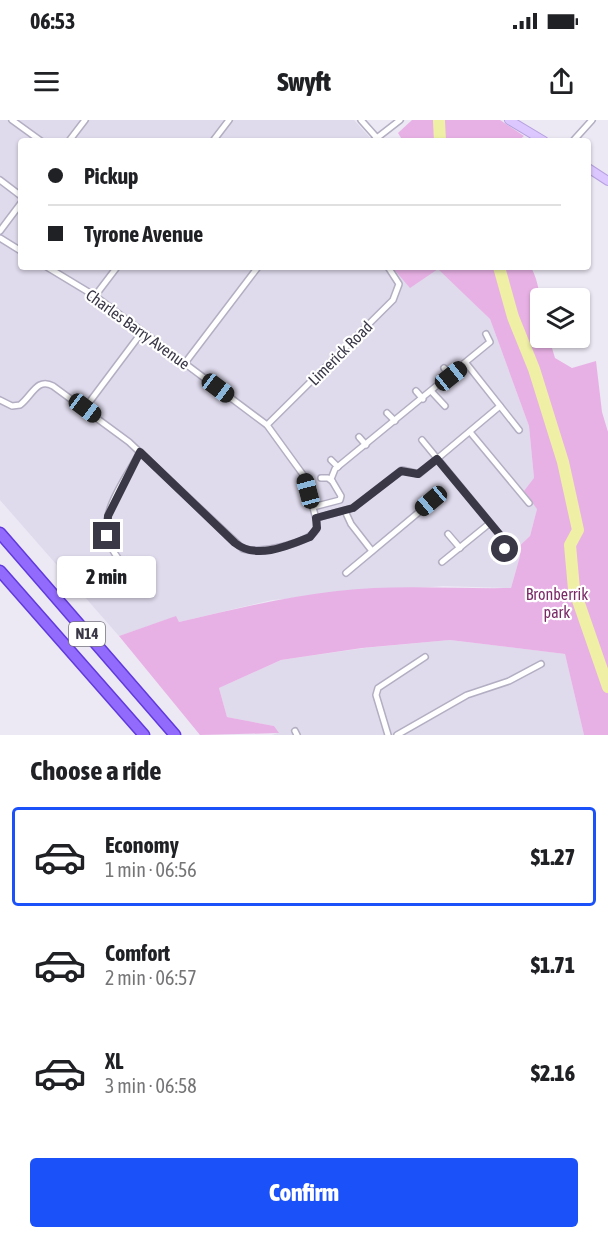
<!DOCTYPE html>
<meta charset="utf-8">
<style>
:root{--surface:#fff;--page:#f6f6f6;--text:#202124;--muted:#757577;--line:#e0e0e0;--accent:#1b51f8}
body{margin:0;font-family:"Asap Condensed",sans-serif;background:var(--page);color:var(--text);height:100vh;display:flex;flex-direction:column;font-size:22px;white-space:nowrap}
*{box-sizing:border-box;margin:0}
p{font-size:20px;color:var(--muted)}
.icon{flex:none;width:33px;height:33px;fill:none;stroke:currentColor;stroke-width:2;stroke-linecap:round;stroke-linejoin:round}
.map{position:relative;height:615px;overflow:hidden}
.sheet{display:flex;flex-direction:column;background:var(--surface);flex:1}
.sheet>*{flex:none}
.hud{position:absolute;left:18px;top:18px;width:573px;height:132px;border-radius:6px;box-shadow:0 2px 4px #0004;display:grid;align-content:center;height:132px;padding:0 30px;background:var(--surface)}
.tools{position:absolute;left:530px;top:168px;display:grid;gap:12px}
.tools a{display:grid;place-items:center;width:60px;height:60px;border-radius:6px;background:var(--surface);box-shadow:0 2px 4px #0004;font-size:30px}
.end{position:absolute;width:27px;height:27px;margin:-14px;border:8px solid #3a3747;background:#fff;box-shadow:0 0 0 3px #fff}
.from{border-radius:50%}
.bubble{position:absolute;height:42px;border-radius:6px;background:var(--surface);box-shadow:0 2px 4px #0004;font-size:20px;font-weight:800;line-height:42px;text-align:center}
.car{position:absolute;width:18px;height:36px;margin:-18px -9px;border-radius:8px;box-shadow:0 0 4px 2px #0007;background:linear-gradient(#222 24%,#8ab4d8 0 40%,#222 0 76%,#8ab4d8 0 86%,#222 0)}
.hud b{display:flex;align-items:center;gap:21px;height:57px;font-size:22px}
.hud b+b{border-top:2px solid var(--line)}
.hud i{width:15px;height:15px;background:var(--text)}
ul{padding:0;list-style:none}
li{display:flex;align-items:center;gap:18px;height:99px;margin:0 12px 9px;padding:0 18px;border:3px solid transparent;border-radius:6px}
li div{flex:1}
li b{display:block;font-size:22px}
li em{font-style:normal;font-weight:800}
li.active{border-color:var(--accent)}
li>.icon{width:54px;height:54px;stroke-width:1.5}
h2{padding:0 30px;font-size:27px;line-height:72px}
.primary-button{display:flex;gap:12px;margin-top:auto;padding:12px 30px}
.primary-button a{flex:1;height:69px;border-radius:6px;background:var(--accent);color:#fff;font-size:24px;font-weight:800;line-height:69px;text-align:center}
.status{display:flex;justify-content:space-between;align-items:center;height:42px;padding:0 30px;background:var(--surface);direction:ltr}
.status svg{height:16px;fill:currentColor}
header{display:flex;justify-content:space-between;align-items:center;height:78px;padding:0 30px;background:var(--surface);font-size:27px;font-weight:800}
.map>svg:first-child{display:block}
</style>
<div class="status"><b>06:53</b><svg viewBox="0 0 49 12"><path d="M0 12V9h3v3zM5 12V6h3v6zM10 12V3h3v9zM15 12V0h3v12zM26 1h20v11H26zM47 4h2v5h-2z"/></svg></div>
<header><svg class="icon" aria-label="menu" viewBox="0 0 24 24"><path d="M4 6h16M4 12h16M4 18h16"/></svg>Swyft<svg class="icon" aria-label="share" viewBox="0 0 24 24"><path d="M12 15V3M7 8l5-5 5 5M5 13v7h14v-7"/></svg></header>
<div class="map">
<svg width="608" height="615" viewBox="0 0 608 615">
<rect width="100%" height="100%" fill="#ece8f4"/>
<!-- residential -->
<g fill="#dfdaec">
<polygon points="0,0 354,0 373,21 21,21 21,147 438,147 490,199 529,306 537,389 530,416 515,430 520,436 511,468 443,466 272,480 179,502 175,497 119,516 0,380"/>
<polygon points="450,520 565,534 584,615 272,615 278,613 274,606 227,597 219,568 281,540 365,528"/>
</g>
<!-- green -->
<g fill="#e8b1e5">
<polygon points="412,0 500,0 524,16 518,21 403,21 398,13"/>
<path d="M392,147H531C543,170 540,192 540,218H549L555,238L572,248L596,241L602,292L608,312V615H584L565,534L450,520L362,528L281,540L219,568L227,597L274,606L279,613L200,615L119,516L176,496L179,502C232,490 283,477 337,471C394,464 453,469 511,468L520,436L515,430L530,416L537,389L524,371L534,358L529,306L490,199L438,149L410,168Z"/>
</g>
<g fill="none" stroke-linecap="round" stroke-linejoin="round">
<!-- river -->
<g stroke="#eff0a5" stroke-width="12">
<polyline points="439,1 440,21"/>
<polyline points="499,147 513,197 534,249 563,342 578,410 570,425 574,469 608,567"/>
</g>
<!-- street casing -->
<g stroke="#b3aec2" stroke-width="8">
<g id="street">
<polyline points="12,0 41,21"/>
<polyline points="361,0 377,18"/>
<polyline points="69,21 85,0"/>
<polyline points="213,21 229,0"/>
<polyline points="373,21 400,0"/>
<polyline points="573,21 592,0"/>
<polyline points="0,60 21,76"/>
<polyline points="0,111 21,83"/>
<polyline points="0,118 21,131"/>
<polyline points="95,176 117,147"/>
<polyline points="185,243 258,147"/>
<polyline points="466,243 519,310"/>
<polyline points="444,248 451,256"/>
<polyline points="416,271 423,279"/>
<polyline points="432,272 445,286"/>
<path d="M0,280L12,286L20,285C32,276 37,257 53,266L129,322L243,429C258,434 307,424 316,410L317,402L304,356L267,305L95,176L47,147"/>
<polyline points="85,288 142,212"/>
<polyline points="387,293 395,301"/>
<polyline points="267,305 393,180 399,164 388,147"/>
<polyline points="470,312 529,383"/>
<polyline points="359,317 366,325"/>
<polyline points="422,320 505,421 505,429 496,438"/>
<path d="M140,332C126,359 95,396 111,427C120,444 134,458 145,473"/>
<polyline points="331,340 338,347"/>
<polyline points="321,358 328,358 332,361"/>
<polyline points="313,387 340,380 341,376 331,359 335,349 490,222 486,214"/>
<polyline points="345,391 351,404 372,431"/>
<polyline points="316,398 353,388 402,350 419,354 500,286"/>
<polyline points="448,414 460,428"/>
<polyline points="442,442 490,403"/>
<polyline points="346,453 431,382"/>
<polyline points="295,611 297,615"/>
<polyline points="388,615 376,575 378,568 425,537"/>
<polyline points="397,615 467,575 509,561 541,544"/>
</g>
</g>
<!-- secondary casing -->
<g stroke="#b6a1df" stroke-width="10">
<g id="secondary">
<polyline points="509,0 544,21"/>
<polyline points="588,48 608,61"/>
</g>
</g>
<!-- highway casing -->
<g stroke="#603adc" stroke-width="13">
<g id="highway">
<polyline points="0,413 175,615"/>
<polyline points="0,451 144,615"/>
</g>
</g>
<!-- street -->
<use href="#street" stroke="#fff" stroke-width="5"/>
<!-- secondary -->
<use href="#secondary" stroke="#dcc8fe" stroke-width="8"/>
<!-- highway -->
<use href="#highway" stroke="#926bfc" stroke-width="10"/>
</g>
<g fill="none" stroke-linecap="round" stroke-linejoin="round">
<!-- route -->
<path stroke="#3a3747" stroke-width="8" d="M107,416L108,396L140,332L235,423C256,440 288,426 310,417L317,408L316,398L353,388L401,351L418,354L437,339L505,421V429"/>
</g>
<g text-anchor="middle" stroke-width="4.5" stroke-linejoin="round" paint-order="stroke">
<!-- shield labels -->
<rect fill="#fff" stroke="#75737e" stroke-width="1.5" x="69" y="502" width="36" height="24" rx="4.5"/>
<g font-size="15" font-weight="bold" fill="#3a3747">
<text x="87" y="519">N14</text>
</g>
<!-- street labels -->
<g font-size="16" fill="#3a3747" stroke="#fff">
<text transform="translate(138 209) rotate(36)" y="6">Charles Barry Avenue</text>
<text transform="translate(340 233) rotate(-45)" y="6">Limerick Road</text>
</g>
<!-- park labels -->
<g font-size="16" fill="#792a67" stroke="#fff">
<text x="557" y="480">Bronberrik<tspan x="557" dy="18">park</tspan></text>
</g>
</g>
</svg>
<div class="tools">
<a><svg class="icon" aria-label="layers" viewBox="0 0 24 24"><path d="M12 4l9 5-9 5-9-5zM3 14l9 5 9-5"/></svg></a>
</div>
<i class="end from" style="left:505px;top:429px"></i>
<i class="end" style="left:107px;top:416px"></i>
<div class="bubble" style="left:57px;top:436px;width:99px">2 min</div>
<i class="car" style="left:451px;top:256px;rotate:51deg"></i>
<i class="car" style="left:218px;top:268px;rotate:127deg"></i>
<i class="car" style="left:85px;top:288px;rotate:127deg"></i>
<i class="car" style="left:308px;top:371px;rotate:345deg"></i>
<i class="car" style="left:431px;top:381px;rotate:230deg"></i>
<div class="hud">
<b><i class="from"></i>Pickup</b>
<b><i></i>Tyrone Avenue</b>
</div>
</div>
<section class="sheet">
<h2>Choose a ride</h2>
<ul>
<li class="active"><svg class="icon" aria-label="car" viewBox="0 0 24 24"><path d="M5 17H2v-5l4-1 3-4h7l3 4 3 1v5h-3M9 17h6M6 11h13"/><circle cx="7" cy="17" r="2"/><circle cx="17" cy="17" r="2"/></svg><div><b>Economy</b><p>1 min · 06:56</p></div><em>$1.27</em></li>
<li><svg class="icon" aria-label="car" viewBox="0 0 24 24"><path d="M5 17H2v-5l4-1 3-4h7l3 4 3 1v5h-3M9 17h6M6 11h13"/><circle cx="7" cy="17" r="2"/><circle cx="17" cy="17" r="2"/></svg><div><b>Comfort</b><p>2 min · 06:57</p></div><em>$1.71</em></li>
<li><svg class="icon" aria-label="car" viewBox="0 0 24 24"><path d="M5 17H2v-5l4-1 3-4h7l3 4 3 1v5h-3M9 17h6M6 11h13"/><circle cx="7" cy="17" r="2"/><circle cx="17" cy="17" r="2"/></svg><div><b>XL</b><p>3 min · 06:58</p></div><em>$2.16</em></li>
</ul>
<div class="primary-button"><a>Confirm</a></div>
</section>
